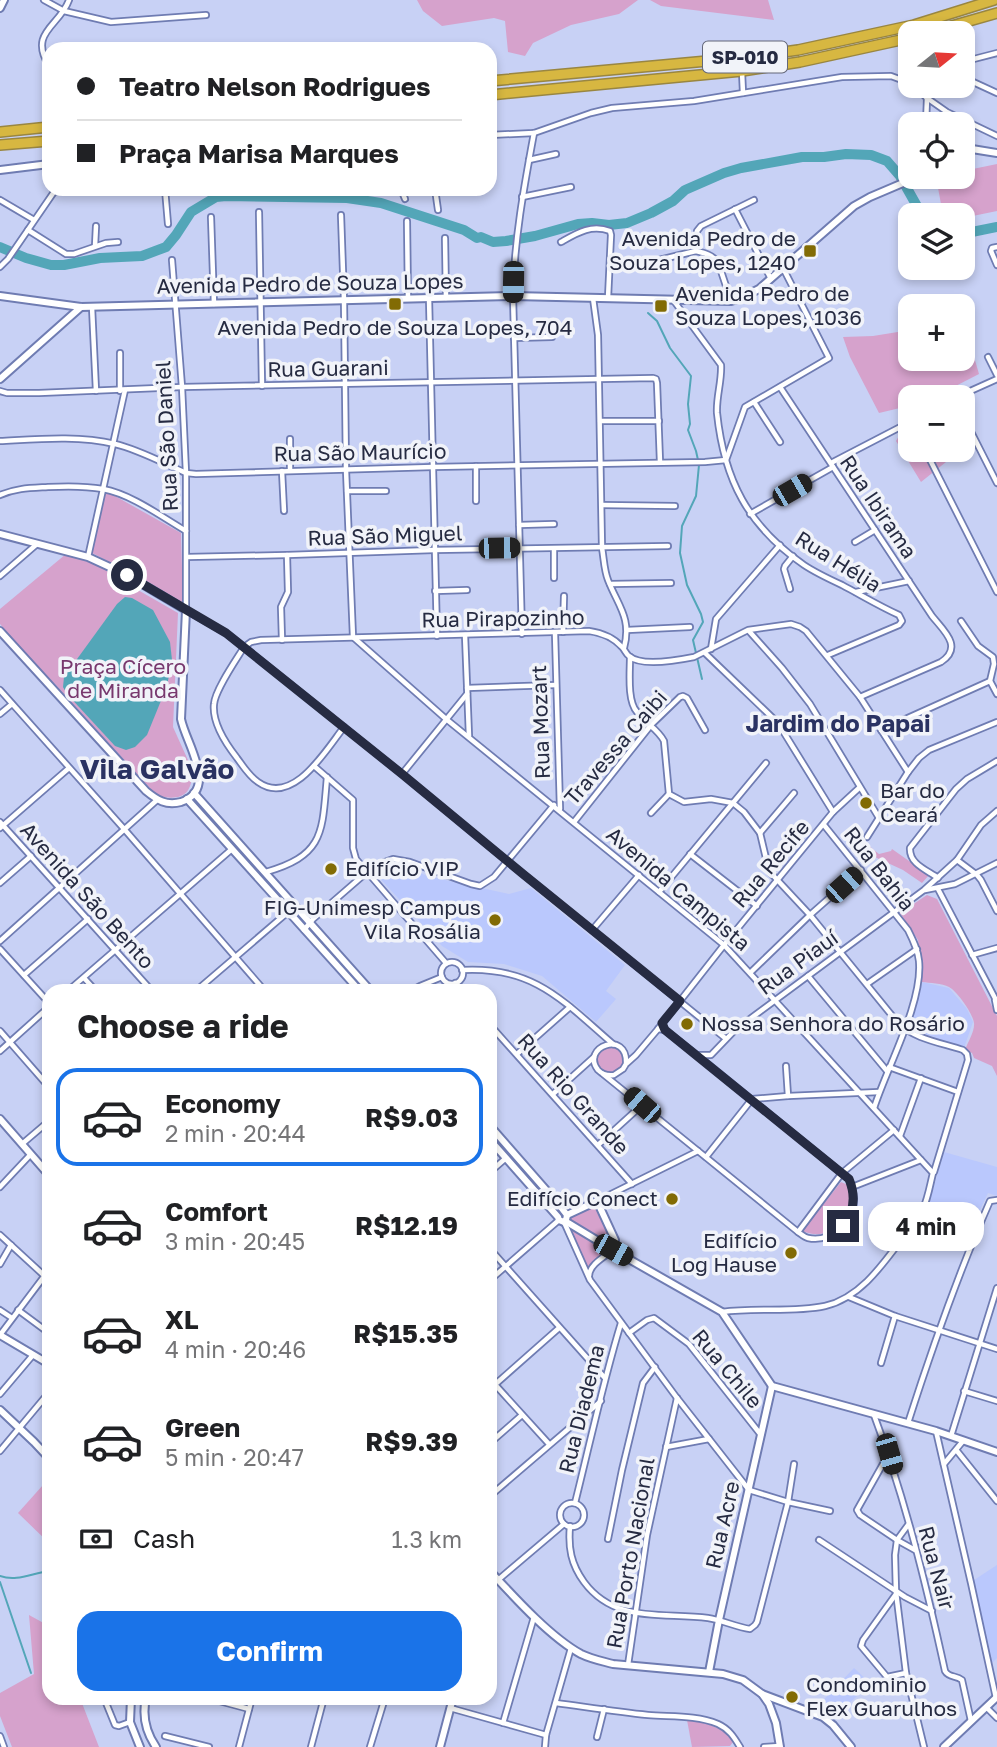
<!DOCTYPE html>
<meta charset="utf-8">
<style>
:root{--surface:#fff;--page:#f6f6f6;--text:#202124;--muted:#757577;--line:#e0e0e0;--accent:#1a73e8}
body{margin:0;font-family:"Golos Text",sans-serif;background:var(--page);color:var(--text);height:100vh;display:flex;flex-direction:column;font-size:26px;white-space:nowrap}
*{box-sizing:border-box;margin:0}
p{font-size:23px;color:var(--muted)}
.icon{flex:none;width:38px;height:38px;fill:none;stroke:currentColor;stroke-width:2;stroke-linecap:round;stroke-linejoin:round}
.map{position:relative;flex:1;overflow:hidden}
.side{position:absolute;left:42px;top:984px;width:455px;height:721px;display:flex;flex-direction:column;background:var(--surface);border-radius:21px;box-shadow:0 4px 10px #0003}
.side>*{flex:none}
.guide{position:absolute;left:42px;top:42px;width:455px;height:154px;border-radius:21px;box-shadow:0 4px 10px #0003;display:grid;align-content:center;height:154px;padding:0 35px;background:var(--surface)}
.needle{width:46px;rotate:72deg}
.buttons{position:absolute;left:898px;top:21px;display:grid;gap:14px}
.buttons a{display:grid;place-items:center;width:77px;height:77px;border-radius:14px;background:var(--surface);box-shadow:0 4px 10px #0003;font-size:35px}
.end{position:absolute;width:32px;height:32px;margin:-16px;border:9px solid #262b42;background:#fff;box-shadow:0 0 0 4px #fff}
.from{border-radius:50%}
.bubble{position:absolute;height:49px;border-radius:21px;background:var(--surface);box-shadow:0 4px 10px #0003;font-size:23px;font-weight:700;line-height:49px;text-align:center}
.car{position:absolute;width:21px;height:42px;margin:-21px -10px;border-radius:9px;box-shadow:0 0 5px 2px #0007;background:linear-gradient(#222 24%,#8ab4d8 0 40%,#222 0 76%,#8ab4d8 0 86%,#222 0)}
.guide b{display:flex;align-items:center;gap:24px;height:66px;font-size:26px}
.guide b+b{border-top:2px solid var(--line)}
.guide i{width:18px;height:18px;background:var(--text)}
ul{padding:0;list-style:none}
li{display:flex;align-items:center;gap:21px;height:98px;margin:0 14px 10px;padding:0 21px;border:4px solid transparent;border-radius:21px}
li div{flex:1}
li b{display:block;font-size:26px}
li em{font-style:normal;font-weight:700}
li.active{border-color:var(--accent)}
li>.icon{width:63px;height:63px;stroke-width:1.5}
h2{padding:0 35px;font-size:32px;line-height:84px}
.pay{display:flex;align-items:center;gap:18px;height:77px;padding:0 35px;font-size:26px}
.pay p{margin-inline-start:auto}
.cta{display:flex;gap:14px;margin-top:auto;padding:14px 35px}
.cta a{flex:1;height:80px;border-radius:21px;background:var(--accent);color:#fff;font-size:28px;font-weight:700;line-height:80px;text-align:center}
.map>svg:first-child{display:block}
</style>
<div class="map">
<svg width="997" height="1747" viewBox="0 0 997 1747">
<rect width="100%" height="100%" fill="#c8d1f5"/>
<!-- built -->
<g fill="#bac8fd">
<polygon points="395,861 427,876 509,894 531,888 625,965 606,991 616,999 596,1022 542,976 504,964 468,962 442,946 375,873 384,865"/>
<polygon points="922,982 949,988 967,1009 973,1022 964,1048 908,1028"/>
<polygon points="944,1152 997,1167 997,1196 988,1193 971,1229 928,1207"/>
<polygon points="997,1565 997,1658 986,1669 968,1584"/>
<polygon points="854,1668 871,1684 832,1718 814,1710"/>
</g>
<!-- green -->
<g fill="#d6a2cc">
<polygon points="417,0 638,0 619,14 571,25 533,43 525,56 508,52 505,21 494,18 442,26 423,11"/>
<polygon points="650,0 768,0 774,20 661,6"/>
<polygon points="997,164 997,211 963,218 962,215 943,215 936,177 962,177 963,171"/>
<polygon points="910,330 910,359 962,359 963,330 968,336 979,374 940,394 940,397 910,397 910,450 961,450 921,482 896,441 907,422 900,408 879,413 850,357 843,337 873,336"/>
<polygon points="106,491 181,533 183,605 145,580 92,553"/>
<path d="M66,554C85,560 112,565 124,582L178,613L173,727L192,769C193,796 181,801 157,796L55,684L40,671L0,624V609Z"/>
<polygon points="198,801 367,990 361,990 194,804"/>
<polygon points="857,836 879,854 891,851 892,849 929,875 922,883 903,870 877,858 853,837"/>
<path d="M927,895L937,899L997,1016V1076L992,1066L974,1058L972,1053L965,1050C968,1042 975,1031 974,1023C973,1014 958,992 949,987C942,983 930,983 922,982L918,940L900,913Z"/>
<circle cx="610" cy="1060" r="14"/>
<path d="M841,1182L848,1185C854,1207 844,1232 820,1234C814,1235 808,1233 802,1231Z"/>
<polygon points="596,1205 611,1244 606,1254 586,1270 566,1224 569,1217"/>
<polygon points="43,1485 49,1491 49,1543 18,1513"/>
<polygon points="29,1615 49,1626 49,1698 80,1698 99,1747 12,1747 0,1716 0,1693 34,1674"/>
<path d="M687,1720C705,1723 723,1726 733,1742L730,1746L692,1747Z"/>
</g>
<!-- water -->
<polygon fill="#53a6b8" points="125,597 132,598 153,610 170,642 172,660 167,686 147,735 135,747 126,750 115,746 67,694 63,687 64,677 117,604"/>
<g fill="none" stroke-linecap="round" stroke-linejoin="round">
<!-- stream -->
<g stroke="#53a6b8" stroke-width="2">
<polyline points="648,313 657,321 670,348 691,376 688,404 690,424 688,430 696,451 698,460"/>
<polyline points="699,465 696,496 682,526 680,553 687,585 701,614 703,622 693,640 702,679"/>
<path d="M0,1576C17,1582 32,1573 49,1571"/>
<polyline points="0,1582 31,1673"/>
</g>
<!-- river -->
<g stroke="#53a6b8" stroke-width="10">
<polyline points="962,234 997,227"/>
<polyline points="0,247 26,258 51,265 64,265 100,258 142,256 166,247 176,235 191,212 216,197 226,196 347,198 381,203 464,230 477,238 481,237 493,242 506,241 535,236 578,224 592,223 609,225 627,223 651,213 673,201 685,190 724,173 741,168 802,157 824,157 846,154 871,155 887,161 900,176 922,215"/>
</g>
<!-- street casing -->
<g stroke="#6f7cb2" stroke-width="8">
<g id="street">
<polyline points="44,0 64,11 111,22 206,15"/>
<polyline points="997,53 966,61 965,64 971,81 997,93"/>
<path d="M49,66C28,32 60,26 69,0"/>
<polyline points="742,72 743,93"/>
<polyline points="914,86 927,98 947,112 997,136"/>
<polyline points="926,124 927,98"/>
<polyline points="490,135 534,133 591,113 612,108 694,101 842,77 891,76 910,83"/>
<polyline points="529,160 556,154"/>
<polyline points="165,189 168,224"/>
<polyline points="401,189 405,199"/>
<polyline points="435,189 438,210"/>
<polyline points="522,197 571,187"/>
<polyline points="0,200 34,220"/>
<polyline points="735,209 771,279"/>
<polyline points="259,212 262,386"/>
<path d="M341,215L344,300L346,470L353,637L446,719L724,945L933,1173C930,1185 928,1198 923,1209C918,1220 909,1230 901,1240C881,1267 859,1298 825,1306C793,1313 756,1307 722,1312"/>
<polyline points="211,217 214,304"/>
<polyline points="407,221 408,298"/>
<polyline points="28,230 66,254 74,254 106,243 118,242"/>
<polyline points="445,238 446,298"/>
<path d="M561,242C577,233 591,224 610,231L611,235L608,298"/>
<polyline points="95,246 96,226"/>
<polyline points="997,247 992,248 991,251 997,265"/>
<polyline points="696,251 697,231 701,226 754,200"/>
<polyline points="172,260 182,387 186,473 186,610 226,633 244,647 402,774 507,861 725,1038"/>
<path d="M610,266L642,264L696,251C705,253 712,255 718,262L731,301"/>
<polyline points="0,267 8,259 56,189"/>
<polyline points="429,298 437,636"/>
<path d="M593,298L598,335L602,548C604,559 604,570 608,580C618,606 632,618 624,648"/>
<path d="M674,301L721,365C722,381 716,397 717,413C724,480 748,526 804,565C816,573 829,579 842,585C861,595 879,606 899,615L902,621L899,625L828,655"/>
<polyline points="92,307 96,391"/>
<polyline points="514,338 552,337"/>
<polyline points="988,357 997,375"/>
<path d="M780,387L932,616C943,630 964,647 941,662L860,697"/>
<polyline points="0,391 7,393 39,393 182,387 653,378 656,379 657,383 660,462"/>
<polyline points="120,391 120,353"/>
<polyline points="957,397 997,379"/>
<polyline points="754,402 780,442"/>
<polyline points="962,414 997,483"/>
<polyline points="600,421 659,421"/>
<path d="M0,441C38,439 78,435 115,444C140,450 163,463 186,473L196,474L433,467L705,462L726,460L745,407L829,358L783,268"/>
<polyline points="925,450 997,592"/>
<polyline points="831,463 910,422"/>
<polyline points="476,466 476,501"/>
<polyline points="290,470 290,439"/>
<polyline points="282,471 284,511"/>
<polyline points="347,491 386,491"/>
<path d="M0,495C16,488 31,488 48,487C66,486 86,486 103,489C131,494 162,517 186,531"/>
<polyline points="602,505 675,506"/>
<polyline points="750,514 833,467"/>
<polyline points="519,525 554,524"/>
<polyline points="855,542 875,530"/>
<polyline points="88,557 125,390"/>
<polyline points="187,557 287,555 434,550 668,546"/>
<polyline points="0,576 37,544"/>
<polyline points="554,578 554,549"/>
<polyline points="610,584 671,583"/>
<polyline points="790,589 784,569 785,566 793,556"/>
<polyline points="435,591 467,590"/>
<polyline points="856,592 909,581"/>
<polyline points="961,621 978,646 993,657 994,664 990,681 997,694"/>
<polyline points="627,630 690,627"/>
<polyline points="749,631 782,668 810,704 879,818"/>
<polyline points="563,632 564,596"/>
<polyline points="555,633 560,809"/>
<path d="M522,634L513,296C514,241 524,187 534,133"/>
<polyline points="465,635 469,736"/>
<polyline points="282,640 281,607 288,592 287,555"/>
<path d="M244,647L251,642L261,640L589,631C603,633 613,637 622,647C625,650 626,654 629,656C641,667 679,660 694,657L748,630L791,624L800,627L806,631L860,697L908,772"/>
<path d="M244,647C236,660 215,690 214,704C212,722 226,744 237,758C243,766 249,776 258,782C293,807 326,750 344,727"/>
<polyline points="711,649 716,619 780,545"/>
<polyline points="705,653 778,723 833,812"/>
<path d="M630,657C630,672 627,701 637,712C645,723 658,729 664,741L669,794L684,802L711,799L733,803L744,812L760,833L769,871L810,915L898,1023C914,1039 942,1043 963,1050L967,1054L968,1060L934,1172"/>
<polyline points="467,688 556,685"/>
<polyline points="0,690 125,830 264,990"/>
<polyline points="0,714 12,704"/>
<polyline points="881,730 990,681"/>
<polyline points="314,766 353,800 353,848 356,859 446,963"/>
<polyline points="402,774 467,694"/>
<polyline points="651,813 669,794"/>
<polyline points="0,822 151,990"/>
<polyline points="574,822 651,725 680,697 683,696 687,698 705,730"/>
<path d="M824,825L908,930C913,940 918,950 919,961C923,1003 887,1067 874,1108"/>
<polyline points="0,828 69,768"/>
<polyline points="760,833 794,793"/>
<polyline points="867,837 908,772 919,758 929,750 997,722"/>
<polyline points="690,854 757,906"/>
<polyline points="957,860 977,875 981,880 997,911"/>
<path d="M266,872C325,855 322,832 327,777"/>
<path d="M938,878C927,870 909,864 910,848L956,789L967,779L997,761"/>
<polyline points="0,883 31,856"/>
<polyline points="938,889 997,1002"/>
<polyline points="925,890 955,884 997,863"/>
<polyline points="659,892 766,763"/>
<polyline points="593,929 639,875"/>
<polyline points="304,930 313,919 374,866 393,859 410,862 471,884 480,886 494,877 554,805"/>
<polyline points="0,941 157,800"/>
<polyline points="0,949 49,1003"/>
<polyline points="972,955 997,948"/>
<circle cx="452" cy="973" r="11"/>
<path d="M462,970C534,966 563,1001 613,1044"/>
<polyline points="751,972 810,915 861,870"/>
<polyline points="24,975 88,919"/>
<polyline points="808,976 887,1071"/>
<polyline points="84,978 95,990"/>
<polyline points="455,983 460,990"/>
<polyline points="867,984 917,949"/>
<polyline points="69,990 232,849"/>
<polyline points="197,990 288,912"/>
<polyline points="413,990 420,986 442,977"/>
<polyline points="995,1000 997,1010"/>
<polyline points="490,1025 632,1184"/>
<polyline points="0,1031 49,1087"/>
<polyline points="0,1051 49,1007"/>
<polyline points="517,1054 570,1007"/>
<polyline points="698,1055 711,1055 735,1030 924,890 957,860 981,825 997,811"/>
<path d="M626,1064C628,1029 580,1047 598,1070C603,1075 608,1076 614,1075L623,1069L626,1064L636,1055L658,1029L724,945L833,812L859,788"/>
<polyline points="786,1066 788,1096"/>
<polyline points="889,1067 958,1092"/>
<path d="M603,1074L798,1232C801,1234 804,1237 808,1238C830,1243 853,1222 854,1200C854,1193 851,1186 849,1179L697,1055L665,1030L658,1029"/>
<polyline points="553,1094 594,1057"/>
<polyline points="900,1136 921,1078"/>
<polyline points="22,1144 49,1121"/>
<polyline points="598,1145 642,1105"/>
<polyline points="706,1157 752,1099 788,1096 879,1092"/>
<polyline points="490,1172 506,1158"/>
<polyline points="0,1187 31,1154"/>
<polyline points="852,1187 921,1160"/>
<polyline points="597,1201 698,1151"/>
<polyline points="923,1209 975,1235"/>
<polyline points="564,1222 590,1280 677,1398 749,1490 788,1502 830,1511"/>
<polyline points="798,1232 842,1173 894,1130"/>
<polyline points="0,1235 49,1280"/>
<polyline points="490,1249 604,1377"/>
<polyline points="0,1264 11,1245"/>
<path d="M589,1276C589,1265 604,1257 613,1250"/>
<polyline points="490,1280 559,1220"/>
<polyline points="849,1297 895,1316 997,1349"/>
<polyline points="0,1310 12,1318"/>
<polyline points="18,1310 49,1333"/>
<polyline points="629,1333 647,1320 654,1318 689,1344 761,1435"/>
<polyline points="0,1335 49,1270"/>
<polyline points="881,1363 895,1316"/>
<polyline points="490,1379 549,1444"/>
<polyline points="490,1389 559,1328"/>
<polyline points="964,1391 997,1401"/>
<polyline points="0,1394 33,1355"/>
<path d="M874,1415C905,1498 926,1584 945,1671C949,1678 956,1675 962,1680L971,1721"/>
<path d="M908,1423C932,1348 958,1274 990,1201L997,1200"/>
<polyline points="936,1431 971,1583 996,1698"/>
<polyline points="951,1436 997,1288"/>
<polyline points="490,1443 522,1415"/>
<polyline points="666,1447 709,1439"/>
<polyline points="0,1451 46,1396"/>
<polyline points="957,1451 997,1501"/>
<polyline points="888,1455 857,1510 860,1515 897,1540 915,1550"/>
<polyline points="944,1464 963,1441"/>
<polyline points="490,1496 601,1401"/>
<path d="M575,1503C590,1443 603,1382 621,1323"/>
<circle cx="572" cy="1515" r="12"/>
<polyline points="908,1525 897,1540 895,1555 896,1592 906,1673 924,1747"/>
<path d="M570,1526C568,1548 571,1564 584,1582C615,1624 663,1612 708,1618C722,1620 736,1627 750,1629L755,1625L757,1622L788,1502L794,1464"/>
<polyline points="608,1539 622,1470 643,1383 655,1367"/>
<polyline points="819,1540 905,1597 932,1611"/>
<polyline points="498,1580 564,1524"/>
<polyline points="896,1594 863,1640 861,1646 887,1677 906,1673"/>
<polyline points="628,1665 647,1535 677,1398"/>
<polyline points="104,1698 115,1725 119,1726 130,1722"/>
<polyline points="208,1698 249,1709"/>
<path d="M556,1703C586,1707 617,1712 648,1715C670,1717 696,1715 718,1724C729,1729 734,1737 740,1747"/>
<polyline points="986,1707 997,1718"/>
<polyline points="450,1708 546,1735"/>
<polyline points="503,1723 534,1617"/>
<polyline points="0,1736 4,1747"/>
<polyline points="165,1736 209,1747"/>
<polyline points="597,1737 604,1709"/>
<polyline points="239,1747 252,1698"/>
<polyline points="311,1747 324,1698"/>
<polyline points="370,1747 385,1698"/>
<polyline points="545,1747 546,1735 571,1648"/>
<polyline points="764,1747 780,1746"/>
</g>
</g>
<!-- secondary casing -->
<g stroke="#6f7cb2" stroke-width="10">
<g id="secondary">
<polyline points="0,8 4,0"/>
<polyline points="962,151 972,149 997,153"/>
<polyline points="0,170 49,164"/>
<polyline points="0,296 81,307 513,296 731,301 743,297 759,289 854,206 870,197 917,177"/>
<polyline points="0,379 81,307"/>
<path d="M0,534L88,557L127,575L186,610L181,719C186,744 219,789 181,802C166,806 157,800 146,791L0,631"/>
<polyline points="194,793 370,990"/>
<polyline points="187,799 359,990"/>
<polyline points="0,1119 49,1175"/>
<polyline points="490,1126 560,1206 567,1215 566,1220 564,1222 559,1220 558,1217 490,1140"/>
<polyline points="567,1215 597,1201 615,1240 615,1246 613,1250"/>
<polyline points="565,1221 613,1250 722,1312 772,1386 936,1431 997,1452"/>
<polyline points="0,1335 49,1364"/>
<polyline points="0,1410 34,1442 49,1458"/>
<path d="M490,1571C514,1597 550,1637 581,1654C591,1659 602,1661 613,1664L723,1674L743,1680L762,1694L769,1704L776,1723L780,1747"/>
<polyline points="709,1672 719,1620 772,1386"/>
<polyline points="762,1694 823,1717 833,1725 851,1747"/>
<polyline points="131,1698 130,1722 140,1747"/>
<path d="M146,1698C142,1716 145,1731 156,1747"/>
<polyline points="440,1747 453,1698"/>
<polyline points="944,1747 997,1697"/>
</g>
</g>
<!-- highway casing -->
<g stroke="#998641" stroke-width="12">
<g id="highway">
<polyline points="927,33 997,13"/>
<polyline points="490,81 740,58 798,50 914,25 994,0"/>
<polyline points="490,95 742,71 800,62 910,38"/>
<polyline points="0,132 49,127"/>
<polyline points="0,145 49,141"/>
</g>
</g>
<!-- street -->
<use href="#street" stroke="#fff" stroke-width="4.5"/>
<!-- secondary -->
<use href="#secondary" stroke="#fff" stroke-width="6"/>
<!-- highway -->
<use href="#highway" stroke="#d7b741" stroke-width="9"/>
</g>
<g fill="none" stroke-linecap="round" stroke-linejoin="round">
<!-- route -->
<path stroke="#262b42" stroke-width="9" d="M127,575L226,633L402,774L523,874L680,1001L662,1023L665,1030L849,1179C856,1196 855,1211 843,1226"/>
</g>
<!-- markers -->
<g fill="#826b04" stroke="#f1f3f9" stroke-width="2.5">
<rect x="803" y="244" width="14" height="14" rx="3.5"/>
<rect x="388" y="297" width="14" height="14" rx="3.5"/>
<rect x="654" y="299" width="14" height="14" rx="3.5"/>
<circle cx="866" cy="803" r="7"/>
<circle cx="331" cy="869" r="7"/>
<circle cx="495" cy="920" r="7"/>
<circle cx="687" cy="1024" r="7"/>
<circle cx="672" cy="1199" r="7"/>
<circle cx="791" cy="1253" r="7"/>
<circle cx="792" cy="1697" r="7"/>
</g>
<g text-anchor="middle" stroke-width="7" stroke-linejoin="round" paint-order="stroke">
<!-- shield labels -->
<rect fill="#f1f3f9" stroke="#636779" stroke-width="2" x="703" y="41.5" width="84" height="31" rx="5"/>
<g font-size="19" font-weight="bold" fill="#262b42">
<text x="745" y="64">SP-010</text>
</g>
<!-- poi labels -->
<g font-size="21" fill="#262b42" stroke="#f1f3f9" text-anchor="start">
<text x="796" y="246" text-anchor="end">Avenida Pedro de<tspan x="796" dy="24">Souza Lopes, 1240</tspan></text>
<text x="675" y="301">Avenida Pedro de<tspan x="675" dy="24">Souza Lopes, 1036</tspan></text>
<text x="395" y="335" text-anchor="middle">Avenida Pedro de Souza Lopes, 704</text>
<text x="880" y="798">Bar do<tspan x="880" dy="24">Ceará</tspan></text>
<text x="345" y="876">Edifício VIP</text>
<text x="481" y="915" text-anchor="end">FIG-Unimesp Campus<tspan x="481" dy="24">Vila Rosália</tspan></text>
<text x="701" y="1031">Nossa Senhora do Rosário</text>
<text x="658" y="1206" text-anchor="end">Edifício Conect</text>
<text x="777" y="1248" text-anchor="end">Edifício<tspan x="777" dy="24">Log Hause</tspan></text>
<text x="806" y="1692">Condominio<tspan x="806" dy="24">Flex Guarulhos</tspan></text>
</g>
<!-- street labels -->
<g font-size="21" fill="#262b42" stroke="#f1f3f9">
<text transform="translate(310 284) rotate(-1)" y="7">Avenida Pedro de Souza Lopes</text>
<text transform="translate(328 369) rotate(-1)" y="7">Rua Guarani</text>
<text transform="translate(167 436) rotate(-93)" y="7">Rua São Daniel</text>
<text transform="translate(360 453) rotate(-1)" y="7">Rua São Maurício</text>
<text transform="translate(878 507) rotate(56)" y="7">Rua Ibirama</text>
<text transform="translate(385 536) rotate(-2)" y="7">Rua São Miguel</text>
<text transform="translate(838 562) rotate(32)" y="7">Rua Hélia</text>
<text transform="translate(503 619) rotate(-1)" y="7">Rua Pirapozinho</text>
<text transform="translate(541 722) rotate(-92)" y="7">Rua Mozart</text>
<text transform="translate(616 748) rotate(-49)" y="7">Travessa Caibi</text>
<text transform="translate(771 864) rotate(-50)" y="7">Rua Recife</text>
<text transform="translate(879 869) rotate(52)" y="7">Rua Bahia</text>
<text transform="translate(678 889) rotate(40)" y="7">Avenida Campista</text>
<text transform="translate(87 896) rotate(48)" y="7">Avenida São Bento</text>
<text transform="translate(798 963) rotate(-36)" y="7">Rua Piauí</text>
<text transform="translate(573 1094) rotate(48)" y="7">Rua Rio Grande</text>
<text transform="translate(727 1369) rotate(50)" y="7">Rua Chile</text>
<text transform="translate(582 1409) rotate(-76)" y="7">Rua Diadema</text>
<text transform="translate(723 1525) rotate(-77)" y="7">Rua Acre</text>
<text transform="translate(631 1553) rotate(-80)" y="7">Rua Porto Nacional</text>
<text transform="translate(936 1568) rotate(75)" y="7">Rua Nair</text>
</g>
<!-- park labels -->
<g font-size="21" fill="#78386e" stroke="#f1f3f9">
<text x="123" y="674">Praça Cícero<tspan x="123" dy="24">de Miranda</tspan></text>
</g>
<!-- quarter labels -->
<g font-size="24" font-weight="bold" fill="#2a3262" stroke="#f1f3f9">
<text x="838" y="732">Jardim do Papai</text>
</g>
<!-- district labels -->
<g font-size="28" font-weight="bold" fill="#2a3262" stroke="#f1f3f9">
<text x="157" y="779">Vila Galvão</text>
</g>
</g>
</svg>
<div class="buttons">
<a><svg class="needle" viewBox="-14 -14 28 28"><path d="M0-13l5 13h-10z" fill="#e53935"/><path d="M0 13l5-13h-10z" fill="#757577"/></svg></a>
<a><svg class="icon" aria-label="locate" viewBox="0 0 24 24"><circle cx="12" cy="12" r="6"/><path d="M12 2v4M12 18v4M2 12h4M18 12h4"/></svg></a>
<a><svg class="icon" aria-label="layers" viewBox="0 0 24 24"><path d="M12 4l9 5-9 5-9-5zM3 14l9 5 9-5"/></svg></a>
<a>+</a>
<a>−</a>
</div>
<i class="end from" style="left:127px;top:575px"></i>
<i class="end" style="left:843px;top:1226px"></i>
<div class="bubble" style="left:868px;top:1202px;width:116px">4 min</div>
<i class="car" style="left:513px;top:282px;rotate:181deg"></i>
<i class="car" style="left:792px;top:490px;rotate:60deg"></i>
<i class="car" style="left:499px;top:548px;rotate:89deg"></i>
<i class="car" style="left:844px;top:885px;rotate:48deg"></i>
<i class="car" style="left:642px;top:1105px;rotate:311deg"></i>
<i class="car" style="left:613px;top:1250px;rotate:119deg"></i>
<i class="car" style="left:889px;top:1454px;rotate:164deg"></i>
<div class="guide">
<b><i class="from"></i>Teatro Nelson Rodrigues</b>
<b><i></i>Praça Marisa Marques</b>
</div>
<section class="side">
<h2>Choose a ride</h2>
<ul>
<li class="active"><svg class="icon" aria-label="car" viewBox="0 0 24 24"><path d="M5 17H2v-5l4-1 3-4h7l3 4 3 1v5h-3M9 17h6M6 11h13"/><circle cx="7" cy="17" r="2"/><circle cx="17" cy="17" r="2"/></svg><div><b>Economy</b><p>2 min · 20:44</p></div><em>R$9.03</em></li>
<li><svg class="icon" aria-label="car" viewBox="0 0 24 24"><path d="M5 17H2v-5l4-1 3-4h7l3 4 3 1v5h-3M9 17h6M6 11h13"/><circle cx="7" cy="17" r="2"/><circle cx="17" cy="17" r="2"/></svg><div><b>Comfort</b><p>3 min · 20:45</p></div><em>R$12.19</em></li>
<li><svg class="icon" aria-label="car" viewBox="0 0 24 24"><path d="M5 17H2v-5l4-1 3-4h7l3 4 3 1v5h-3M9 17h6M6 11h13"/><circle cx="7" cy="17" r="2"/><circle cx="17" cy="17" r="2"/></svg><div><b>XL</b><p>4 min · 20:46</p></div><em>R$15.35</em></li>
<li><svg class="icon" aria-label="car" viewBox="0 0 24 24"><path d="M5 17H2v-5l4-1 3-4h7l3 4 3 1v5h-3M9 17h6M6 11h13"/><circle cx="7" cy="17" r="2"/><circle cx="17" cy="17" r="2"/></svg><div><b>Green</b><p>5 min · 20:47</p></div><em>R$9.39</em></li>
</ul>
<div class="pay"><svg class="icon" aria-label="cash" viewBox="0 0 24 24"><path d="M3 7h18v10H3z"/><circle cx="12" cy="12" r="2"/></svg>Cash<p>1.3 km</p></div>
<div class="cta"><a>Confirm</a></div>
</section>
</div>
